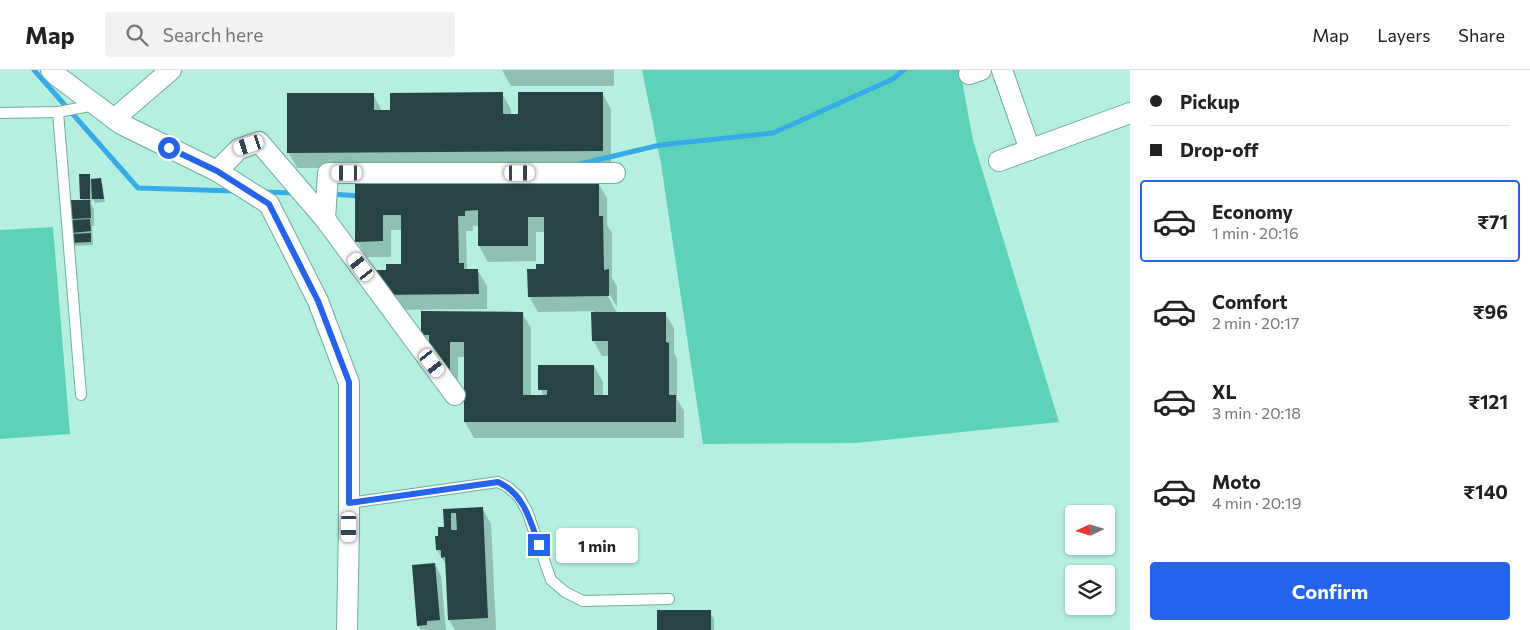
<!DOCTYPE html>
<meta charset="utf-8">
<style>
:root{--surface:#fff;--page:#f2f2f2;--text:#222;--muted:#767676;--line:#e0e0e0;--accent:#2563eb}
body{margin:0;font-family:Commissioner,sans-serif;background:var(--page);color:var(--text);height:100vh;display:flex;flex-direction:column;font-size:19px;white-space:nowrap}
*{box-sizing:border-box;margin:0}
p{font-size:16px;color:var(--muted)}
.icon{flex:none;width:28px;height:28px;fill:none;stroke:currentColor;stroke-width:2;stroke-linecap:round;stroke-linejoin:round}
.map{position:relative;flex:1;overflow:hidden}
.drawer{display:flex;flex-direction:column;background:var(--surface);width:400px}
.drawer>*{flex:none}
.hud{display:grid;align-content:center;height:110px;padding:0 20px;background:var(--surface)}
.needle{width:32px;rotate:266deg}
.buttons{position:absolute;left:1065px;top:435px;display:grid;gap:10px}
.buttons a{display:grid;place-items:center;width:50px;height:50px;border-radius:5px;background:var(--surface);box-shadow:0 1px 4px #0004;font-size:25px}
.end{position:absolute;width:22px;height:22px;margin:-11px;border:6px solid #2563eb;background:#fff;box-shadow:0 0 0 2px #fff}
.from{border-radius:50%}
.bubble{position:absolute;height:35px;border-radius:5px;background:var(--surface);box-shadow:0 1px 4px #0004;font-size:16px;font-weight:700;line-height:35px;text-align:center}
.car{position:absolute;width:15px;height:30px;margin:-15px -8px;border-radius:6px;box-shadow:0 0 4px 1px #0007;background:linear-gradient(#fff 24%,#345 0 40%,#fff 0 76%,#345 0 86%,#fff 0)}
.hud b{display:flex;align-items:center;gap:18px;height:48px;font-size:19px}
.hud b+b{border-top:1px solid var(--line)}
.hud i{width:12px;height:12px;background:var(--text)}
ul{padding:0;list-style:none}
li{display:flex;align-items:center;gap:15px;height:82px;margin:0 10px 8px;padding:0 10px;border:2px solid transparent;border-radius:5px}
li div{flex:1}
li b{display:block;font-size:19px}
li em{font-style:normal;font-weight:700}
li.on{border-color:var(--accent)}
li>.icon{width:45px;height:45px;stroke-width:1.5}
.primary-button{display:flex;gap:10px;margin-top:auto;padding:10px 20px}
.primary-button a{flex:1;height:58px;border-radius:5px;background:var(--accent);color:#fff;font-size:20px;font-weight:700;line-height:58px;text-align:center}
header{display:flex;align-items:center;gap:30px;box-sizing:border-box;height:70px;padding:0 25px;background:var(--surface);border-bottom:1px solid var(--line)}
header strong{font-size:24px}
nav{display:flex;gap:28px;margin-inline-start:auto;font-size:18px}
.search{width:350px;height:45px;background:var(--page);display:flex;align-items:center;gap:12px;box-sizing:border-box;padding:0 18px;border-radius:5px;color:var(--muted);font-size:19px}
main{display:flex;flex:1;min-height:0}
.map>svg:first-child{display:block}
</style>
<header>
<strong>Map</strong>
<div class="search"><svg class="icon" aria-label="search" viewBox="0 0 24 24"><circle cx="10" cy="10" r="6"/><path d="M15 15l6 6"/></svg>Search here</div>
<nav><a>Map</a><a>Layers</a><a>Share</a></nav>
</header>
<main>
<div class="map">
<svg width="1130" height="560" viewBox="0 0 1130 560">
<rect width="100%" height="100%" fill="#b4efe0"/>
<!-- green -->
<g fill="#5dd2b9">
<polygon points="642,0 960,0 973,70 1059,352 856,373 703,374 661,94"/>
<polygon points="53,157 70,364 0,369 0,160"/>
</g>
<!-- shadow -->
<g fill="#0003">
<polygon points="502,0 614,0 614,16 511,16"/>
<polygon points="602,23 611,39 611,96 297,98 288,82 373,24 382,41 391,41 502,24 511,39 511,45 519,45"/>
<polygon points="89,105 91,110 100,110 102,113 105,132 95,133 92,126 92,132 90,132 94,139 94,156 92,156 93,175 73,176 72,151 74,151 69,141 82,131 80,106"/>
<polygon points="598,113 607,128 607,155 612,163 612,208 617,216 617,237 607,220 605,221 617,243 665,243 674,258 674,283 677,289 677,329 684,341 684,368 474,368 465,352 465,287 458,287 458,320 422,265 522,243 531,258 531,326 544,326 540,319 594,296 603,312 603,326 610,326 610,286 602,286 593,270 593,241 538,242 529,226 538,200 546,195 545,162 536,162 536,191 488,192 479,176 479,156 473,156 473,161 466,161 467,201 478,201 487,216 487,239 383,240 402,195 402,160 391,160 391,187 366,187 357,171 356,115"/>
<polygon points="482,438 491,454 496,560 455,560 449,550 447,496 437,480 440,467 445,458 444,440"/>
<polygon points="435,494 441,506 446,560 421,560 418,556"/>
<polygon points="710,542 714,550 714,560 659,560"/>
</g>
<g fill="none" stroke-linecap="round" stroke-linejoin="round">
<!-- stream -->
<g stroke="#37abe8" stroke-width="5">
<polyline points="34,0 138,118 235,121"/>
<polyline points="580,94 660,75 773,63 893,9 904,0"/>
<polyline points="264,122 295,123"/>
<polyline points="331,124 360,126"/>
</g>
</g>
<!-- building -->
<g fill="#274343" fill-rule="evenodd">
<polygon points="503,22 503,44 518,44 518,22 603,22 603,81 287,83 287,23 374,23 374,40 390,40 390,23"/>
<polygon points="79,104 90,104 90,129 80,129"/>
<polygon points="101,108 104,129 92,129 91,109"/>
<polygon points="599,112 599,146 603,146 604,200 609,199 609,226 528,227 527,199 536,199 536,194 544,194 544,147 528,147 528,176 478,176 478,140 465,141 465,146 458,146 459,193 464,193 464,199 478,199 479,224 373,225 373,200 386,200 386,194 401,194 401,145 383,145 383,171 355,172 355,114"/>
<polygon points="67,130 90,130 91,148 72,149 71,141 67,141"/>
<polygon points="90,149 91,161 72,163 71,150"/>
<polygon points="91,163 91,172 70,173 69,164"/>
<polygon points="421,241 523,242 523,325 547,325 547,320 538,320 538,295 594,295 594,325 608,325 608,271 592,271 591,242 666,242 666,272 669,273 669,325 676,325 676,352 464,352 464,272 450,272 450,305 424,273 429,273 429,265 421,265"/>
<path d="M483,437L488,548L448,550L445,487L441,488V480H436L435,466H438V457H444L443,439ZM451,443H456L457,460H451Z"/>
<polygon points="435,493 440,550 427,551 427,555 417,556 412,495"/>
<rect x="657" y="540" width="54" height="20"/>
</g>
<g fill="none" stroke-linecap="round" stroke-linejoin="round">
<!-- lane casing -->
<g stroke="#72ac9d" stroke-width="12">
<g id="lane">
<polyline points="58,42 81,325"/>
<polyline points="0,43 58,42 95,35"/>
<polyline points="349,433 498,412 508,417 519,427 527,441 551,510 565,522 583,531 669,529"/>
</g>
</g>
<!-- street casing -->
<g stroke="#72ac9d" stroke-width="22">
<g id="street">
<polyline points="51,0 57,6 121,54 217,101 269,134 318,231 349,313 349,457 347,560"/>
<polyline points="1002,0 1030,80"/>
<polyline points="969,4 981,0"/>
<polyline points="114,49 171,0"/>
<polyline points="999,91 1130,43"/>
<polyline points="217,101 239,79 259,72 325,149 455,325"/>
<polyline points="325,149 328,103 615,103"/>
</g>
</g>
<!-- lane -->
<use href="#lane" stroke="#fff" stroke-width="10"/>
<!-- street -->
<use href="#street" stroke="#fff" stroke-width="20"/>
</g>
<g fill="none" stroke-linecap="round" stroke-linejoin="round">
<!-- route -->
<path stroke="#2563eb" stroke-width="6" d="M169,78L217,101L269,134L318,231L349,312V433L498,412C524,424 530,450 539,475"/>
</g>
</svg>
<div class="buttons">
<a><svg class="needle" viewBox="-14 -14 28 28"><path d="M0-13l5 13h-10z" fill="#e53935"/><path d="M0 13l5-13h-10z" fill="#767676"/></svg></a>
<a><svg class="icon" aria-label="layers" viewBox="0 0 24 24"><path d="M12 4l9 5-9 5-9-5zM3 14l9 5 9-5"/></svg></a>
</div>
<i class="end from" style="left:169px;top:78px"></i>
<i class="end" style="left:539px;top:475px"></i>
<div class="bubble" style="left:556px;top:458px;width:82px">1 min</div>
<i class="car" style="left:249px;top:75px;rotate:252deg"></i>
<i class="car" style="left:347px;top:103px;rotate:270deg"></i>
<i class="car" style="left:520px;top:103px;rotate:90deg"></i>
<i class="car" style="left:361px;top:197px;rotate:323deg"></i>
<i class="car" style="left:432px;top:293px;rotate:143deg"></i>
<i class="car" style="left:349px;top:457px;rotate:181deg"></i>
</div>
<section class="drawer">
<div class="hud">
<b><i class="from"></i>Pickup</b>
<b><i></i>Drop-off</b>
</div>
<ul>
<li class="on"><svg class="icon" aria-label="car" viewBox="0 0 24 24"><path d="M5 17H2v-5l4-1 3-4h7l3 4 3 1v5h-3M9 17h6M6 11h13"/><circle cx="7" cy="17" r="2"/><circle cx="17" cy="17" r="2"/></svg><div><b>Economy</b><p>1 min · 20:16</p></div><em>₹71</em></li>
<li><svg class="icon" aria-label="car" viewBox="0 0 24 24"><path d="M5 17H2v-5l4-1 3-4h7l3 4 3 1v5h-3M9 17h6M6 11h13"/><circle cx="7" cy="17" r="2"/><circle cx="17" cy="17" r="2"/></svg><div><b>Comfort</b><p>2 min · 20:17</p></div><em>₹96</em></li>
<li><svg class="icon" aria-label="car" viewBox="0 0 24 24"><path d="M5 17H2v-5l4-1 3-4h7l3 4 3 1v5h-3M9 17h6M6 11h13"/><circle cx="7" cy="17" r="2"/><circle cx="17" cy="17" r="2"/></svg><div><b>XL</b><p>3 min · 20:18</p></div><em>₹121</em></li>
<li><svg class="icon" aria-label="car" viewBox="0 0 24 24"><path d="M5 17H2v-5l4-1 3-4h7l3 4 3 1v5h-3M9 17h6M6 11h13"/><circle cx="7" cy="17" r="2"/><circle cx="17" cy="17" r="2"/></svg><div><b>Moto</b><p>4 min · 20:19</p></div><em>₹140</em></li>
</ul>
<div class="primary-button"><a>Confirm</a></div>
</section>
</main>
